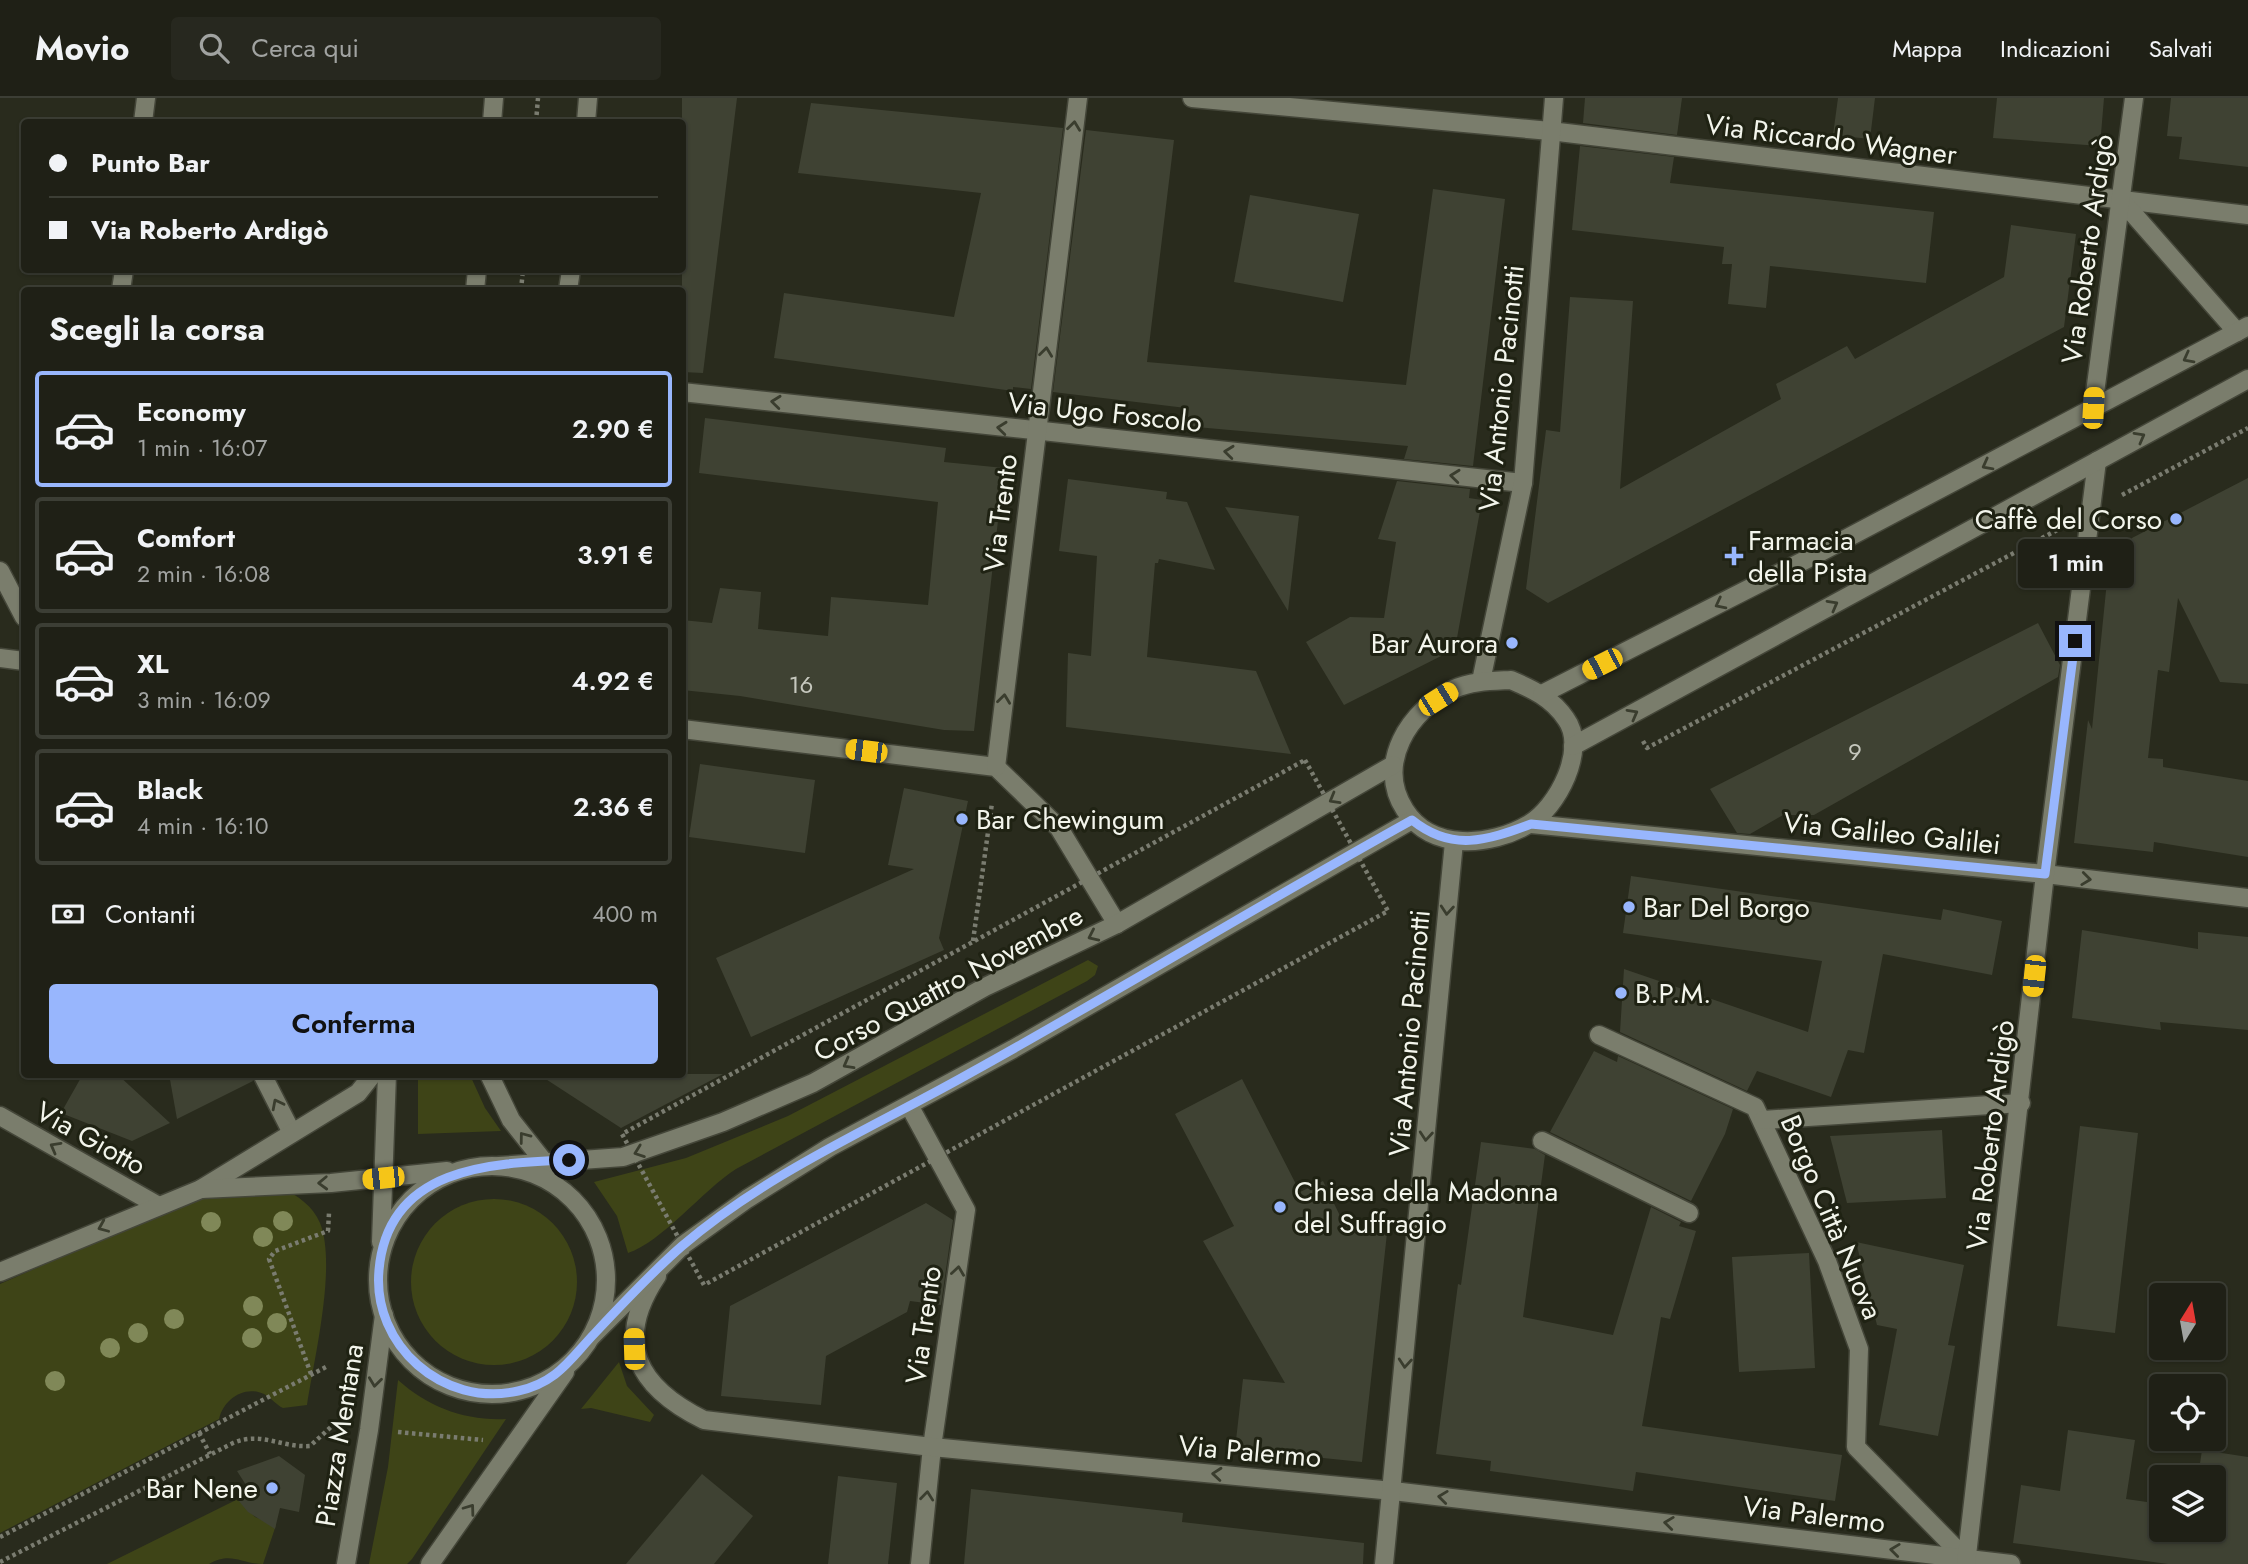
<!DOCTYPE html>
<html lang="it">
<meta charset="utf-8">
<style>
:root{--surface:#1f2016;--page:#27281f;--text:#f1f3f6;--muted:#a1a3a1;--line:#3c3e35;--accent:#98b6fd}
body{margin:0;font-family:Jost,sans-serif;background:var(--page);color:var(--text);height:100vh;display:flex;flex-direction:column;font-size:26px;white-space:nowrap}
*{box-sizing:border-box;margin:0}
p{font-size:23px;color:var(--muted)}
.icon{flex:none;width:38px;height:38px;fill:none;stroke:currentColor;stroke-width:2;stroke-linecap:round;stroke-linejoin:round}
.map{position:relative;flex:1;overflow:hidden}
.details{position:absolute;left:21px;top:189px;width:665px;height:791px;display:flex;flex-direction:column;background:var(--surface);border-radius:7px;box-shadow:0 2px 5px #0004,0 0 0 2px var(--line)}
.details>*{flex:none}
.hud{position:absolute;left:21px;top:21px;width:665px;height:154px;border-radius:7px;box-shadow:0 2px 5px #0004,0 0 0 2px var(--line);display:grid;align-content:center;height:154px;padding:0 28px;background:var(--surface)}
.needle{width:46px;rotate:11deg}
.fabs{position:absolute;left:2149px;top:1185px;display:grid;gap:14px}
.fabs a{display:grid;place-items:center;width:77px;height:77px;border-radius:7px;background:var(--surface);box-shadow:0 2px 5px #0004,0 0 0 2px var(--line);font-size:35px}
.end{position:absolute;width:32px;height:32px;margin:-16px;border:9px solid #98b6fd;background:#111;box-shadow:0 0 0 4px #111}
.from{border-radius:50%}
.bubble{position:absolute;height:49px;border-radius:7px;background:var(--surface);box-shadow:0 2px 5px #0004,0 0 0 2px var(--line);font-size:23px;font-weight:600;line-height:49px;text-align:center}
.car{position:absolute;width:21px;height:42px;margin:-21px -10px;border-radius:9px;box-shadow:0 0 5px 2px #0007;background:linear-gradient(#f5c518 24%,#345 0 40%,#f5c518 0 76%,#345 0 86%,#f5c518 0)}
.hud b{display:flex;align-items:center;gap:24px;height:66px;font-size:26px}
.hud b+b{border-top:2px solid var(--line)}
.hud i{width:18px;height:18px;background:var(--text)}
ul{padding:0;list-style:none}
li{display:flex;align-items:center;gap:21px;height:116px;margin:0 14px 10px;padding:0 14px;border:4px solid var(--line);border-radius:7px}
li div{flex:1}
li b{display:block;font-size:26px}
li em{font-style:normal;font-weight:600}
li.current{border-color:var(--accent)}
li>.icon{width:63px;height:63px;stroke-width:1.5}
h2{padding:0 28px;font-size:32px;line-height:84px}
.pay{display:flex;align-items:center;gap:18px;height:77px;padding:0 28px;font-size:26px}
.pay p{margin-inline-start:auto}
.cta{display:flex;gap:14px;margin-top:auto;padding:14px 28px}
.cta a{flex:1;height:80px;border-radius:7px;background:var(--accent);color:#111;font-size:28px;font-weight:600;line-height:80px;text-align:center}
header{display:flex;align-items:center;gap:42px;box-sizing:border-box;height:98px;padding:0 35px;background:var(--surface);border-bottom:2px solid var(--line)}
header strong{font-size:33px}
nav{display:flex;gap:38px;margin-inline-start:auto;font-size:24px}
.search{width:490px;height:63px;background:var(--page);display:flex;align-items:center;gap:18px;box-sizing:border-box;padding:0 24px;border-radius:7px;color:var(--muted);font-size:26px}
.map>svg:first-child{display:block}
</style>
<header>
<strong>Movio</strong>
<div class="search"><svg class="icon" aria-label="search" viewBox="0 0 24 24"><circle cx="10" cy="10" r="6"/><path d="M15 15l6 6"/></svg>Cerca qui</div>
<nav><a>Mappa</a><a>Indicazioni</a><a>Salvati</a></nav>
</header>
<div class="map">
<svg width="2248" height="1466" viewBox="0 0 2248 1466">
<rect width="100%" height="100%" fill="#292b1d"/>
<!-- green -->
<g fill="#3e4417">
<path d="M1088,862L1098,868L1095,877L1087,883L736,1071C703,1092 662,1144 628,1155L617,1118L594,1084L686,1060L788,1018Z"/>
<polygon points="418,977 470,977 485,1010 501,1033 418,1036"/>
<path d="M282,1090C298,1098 313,1108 320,1125C337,1167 314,1261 307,1307L283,1310C276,1307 272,1300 264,1296C244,1287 224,1301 219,1321L0,1435V1186L204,1096Z"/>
<circle cx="494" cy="1184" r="83"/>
<polygon points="619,1264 627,1288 654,1317 650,1324 591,1310 581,1311"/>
<path d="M398,1282C428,1309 465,1323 506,1321L412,1461L407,1466H369L388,1369Z"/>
<path d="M238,1401L255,1419L276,1427L263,1466C242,1466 231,1453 209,1466H107Z"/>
</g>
<!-- building -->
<g fill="#3f4233">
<polygon points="682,0 737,0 703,275 682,274"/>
<polygon points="1585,0 1682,0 1677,37 1583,25"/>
<polygon points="1838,0 1875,0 1870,41 1833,37"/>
<polygon points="1997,0 2104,0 2100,48 1993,40"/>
<polygon points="2171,0 2248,0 2248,69 2179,61 2182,39 2167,38"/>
<polygon points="811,5 1063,30 1031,291 1013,289 1013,293 774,260 784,195 954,219 981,95 798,75"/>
<polygon points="1086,32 1174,42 1147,264 1406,287 1433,91 1505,101 1473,368 1404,361 1408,348 1185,328 1186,310 1053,294"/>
<polygon points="1580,48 1674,59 1670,85 1934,114 1926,185 1770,168 1766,210 1728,206 1732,166 1722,166 1724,149 1572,132"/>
<polygon points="1250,97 1359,116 1343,204 1234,184"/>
<polygon points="2011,127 2076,136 2064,229 1548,505 1526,491 1546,332 1560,334 1570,199 1633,203 1620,391 1781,301 1776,286 1847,248 1855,261 2004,179"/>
<polygon points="705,320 946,350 944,364 1004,370 974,633 944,632 740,598 682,592 682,522 712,525 720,490 761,494 758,531 828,538 831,499 928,507 938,404 699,375"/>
<polygon points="2248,380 2248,586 2220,584 2178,500 2169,574 2158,572 2148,660 2163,661 2163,669 2248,683 2248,759 2154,744 2153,754 2074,745 2088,622 2092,631 2107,483 2132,440"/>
<polygon points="1068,381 1167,394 1166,401 1187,404 1215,472 1159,461 1158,465 1155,465 1147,559 1256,573 1291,656 1066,629 1068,555 1091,558 1097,458 1059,453"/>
<polygon points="1397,383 1470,391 1469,400 1482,402 1455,551 1344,607 1306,544 1350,519 1384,520 1396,444 1378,441"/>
<polygon points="1225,409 1299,418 1288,513"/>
<polygon points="2038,525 2060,567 2058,579 1814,717 1783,717 1750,736 1737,735 1710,691"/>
<polygon points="700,666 815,682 805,755 689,739"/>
<polygon points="904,690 968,703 939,840 944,852 751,939 716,860 914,771 888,767"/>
<polygon points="1631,778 1941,822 1943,811 2002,823 1992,877 1883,856 1864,955 1848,952 1831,999 1757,973 1747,993 1620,934 1624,871 1808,934 1822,863 1623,835"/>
<polygon points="2082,832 2198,851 2198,834 2248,839 2248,932 2160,924 2161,932 2072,920"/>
<polygon points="1594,953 1617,964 1618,958 1733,1011 1725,1036 1691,1103 1550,1034"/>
<polygon points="83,976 117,976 170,1025 132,1043 61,1015"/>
<polygon points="169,976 251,976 253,983 177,1021"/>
<polygon points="538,976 723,976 621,1030"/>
<polygon points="1242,981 1300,1094 1323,1083 1343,1124 1388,1126 1362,1364 1235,1351 1243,1281 1285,1285 1203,1143 1234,1128 1175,1016"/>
<polygon points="2080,1028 2138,1035 2115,1235 2057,1228"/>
<polygon points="1942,1032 1946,1100 1847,1105 1830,1038"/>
<polygon points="1481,1044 1535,1051 1545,1057 1523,1219 1613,1237 1651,1109 1681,1124 1679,1128 1696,1133 1670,1221 1661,1219 1642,1328 1842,1357 1835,1403 1636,1374 1633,1393 1490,1373 1491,1363 1436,1356 1458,1186 1461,1187"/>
<polygon points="926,1105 953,1122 941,1207 910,1203 907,1214 826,1258 821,1307 721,1298 730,1208"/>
<polygon points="1856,1144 1964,1167 1948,1247 1955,1248 1938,1338 1879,1327 1897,1231 1877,1227"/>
<polygon points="1809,1155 1815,1270 1739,1274 1732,1159"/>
<polygon points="2068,1332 2135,1342 2126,1401 2161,1406 2161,1432 2214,1432 2214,1379 2198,1379 2202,1352 2248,1359 2248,1466 2168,1466 2013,1445 2021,1387 2060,1393"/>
<polygon points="279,1358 305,1377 299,1414 280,1410 275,1431 248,1414 233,1396 246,1387 237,1373"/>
<polygon points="702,1376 753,1418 714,1466 626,1466"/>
<polygon points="838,1378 897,1385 888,1466 828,1466"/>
<polygon points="971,1391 1183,1415 1182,1424 1364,1445 1363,1466 964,1466"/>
</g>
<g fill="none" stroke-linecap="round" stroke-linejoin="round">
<!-- pedestrian casing -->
<g stroke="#444639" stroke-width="21">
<g id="pedestrian">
<polyline points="1599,937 1755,1009 1827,1163 1859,1251 1856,1349 1966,1461"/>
<polyline points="1763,1022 2021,1005"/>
<polyline points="1542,1043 1689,1115"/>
</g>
</g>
<!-- minor casing -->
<g stroke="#444639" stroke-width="21">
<g id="minor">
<polyline points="1192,0 1550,33 2248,117"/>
<polyline points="143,24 146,0"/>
<polyline points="2122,103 2237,234"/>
<polyline points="121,192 124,172"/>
<polyline points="682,294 1523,385"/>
<polyline points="2093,310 2134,0"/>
<polyline points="0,473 24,519"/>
<polyline points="0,560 24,563"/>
<polyline points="1481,583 1523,385 1554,0"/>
<polyline points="682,631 996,669 1059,730 1117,826"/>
<polyline points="996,669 1078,0"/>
<polyline points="1531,726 2045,776 2248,800"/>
<polyline points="262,976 292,1035"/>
<polyline points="910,1009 966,1112 932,1349 920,1466"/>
<polyline points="0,1018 157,1107"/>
<polyline points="201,1091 358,995 373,976"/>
<path d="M657,1178C613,1244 637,1289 704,1322L932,1349L1393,1393L2011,1466"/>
<polyline points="1384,1466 1454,744"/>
<polyline points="1966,1466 2045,776 2097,363"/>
</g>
</g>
<!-- tertiary casing -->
<g stroke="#444639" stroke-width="21">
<g id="tertiary">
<polyline points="492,24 494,0"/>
<polyline points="586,24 588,0"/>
<polyline points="475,192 477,172"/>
<polyline points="568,192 571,172"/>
<path d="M1511,582C1532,591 1552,600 1566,621C1588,651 1557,710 1529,726C1490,749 1431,753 1405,712C1375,666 1409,612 1454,591C1471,583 1492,583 1511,582Z"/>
<polyline points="1542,596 1817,456 2248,228"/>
<polyline points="1573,648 2248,281"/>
<polyline points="489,976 511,1022 549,1070"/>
<polyline points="499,1068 623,1059 723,1024 813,985 985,889 1117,826 1393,667"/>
<circle cx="492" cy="1182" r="114"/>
<polyline points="381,1144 387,976"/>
<polyline points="0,1174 201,1091 331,1085 447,1073"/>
<polyline points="591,1239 683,1147 747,1101 830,1049 1013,951 1412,722"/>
<polyline points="346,1466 369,1332 384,1217"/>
<polyline points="430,1466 565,1274"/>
</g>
</g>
<!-- path -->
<g stroke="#7a7c70" stroke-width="4.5" stroke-dasharray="3.5 3.5" stroke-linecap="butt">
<polyline points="536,24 538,0"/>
<polyline points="521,192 523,172"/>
<polyline points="2122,397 2248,330"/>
<polyline points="1643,643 1647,650 2059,431"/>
<polygon points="1305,662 1388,813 704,1187 622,1036"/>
<polyline points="973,843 992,705"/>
<polyline points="311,1276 269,1161 275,1153 328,1133 329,1115"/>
<polyline points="398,1334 483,1342"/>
<polyline points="199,1335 210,1356"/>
<polyline points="0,1439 326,1269"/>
<path d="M0,1464L233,1345C261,1333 282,1350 310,1348L331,1329"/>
</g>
<!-- pedestrian -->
<use href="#pedestrian" stroke="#7a7d6c" stroke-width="18"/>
<!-- minor -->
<use href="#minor" stroke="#7a7d6c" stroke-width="18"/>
<!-- tertiary -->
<use href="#tertiary" stroke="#7a7d6c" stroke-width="18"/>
</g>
<!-- trees -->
<g fill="#808858">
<circle cx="283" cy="1123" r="10"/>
<circle cx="211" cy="1124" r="10"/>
<circle cx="263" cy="1139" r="10"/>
<circle cx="253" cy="1208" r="10"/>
<circle cx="174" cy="1221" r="10"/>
<circle cx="277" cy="1225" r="10"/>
<circle cx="138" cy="1235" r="10"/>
<circle cx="252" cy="1240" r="10"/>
<circle cx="110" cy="1250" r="10"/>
<circle cx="55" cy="1283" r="10"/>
</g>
<!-- one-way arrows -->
<defs><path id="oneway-chevron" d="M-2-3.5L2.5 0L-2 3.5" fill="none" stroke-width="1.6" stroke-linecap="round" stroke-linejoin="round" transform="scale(1.75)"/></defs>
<g stroke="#3a3d2e">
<use href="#oneway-chevron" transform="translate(1074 28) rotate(-83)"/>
<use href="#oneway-chevron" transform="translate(1046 254) rotate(-83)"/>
<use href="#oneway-chevron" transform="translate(2188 260) rotate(152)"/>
<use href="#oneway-chevron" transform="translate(776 304) rotate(-174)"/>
<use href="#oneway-chevron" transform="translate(1002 330) rotate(-174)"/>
<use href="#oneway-chevron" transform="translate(2140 339) rotate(-29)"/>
<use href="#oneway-chevron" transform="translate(1229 354) rotate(-174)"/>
<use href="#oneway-chevron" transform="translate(1987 367) rotate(152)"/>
<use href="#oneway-chevron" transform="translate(1455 378) rotate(-174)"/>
<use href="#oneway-chevron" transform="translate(1720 506) rotate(153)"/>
<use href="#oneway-chevron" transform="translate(1833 507) rotate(-29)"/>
<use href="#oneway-chevron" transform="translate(1004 601) rotate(-83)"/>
<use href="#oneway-chevron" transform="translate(1633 616) rotate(-29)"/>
<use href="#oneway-chevron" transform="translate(1334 701) rotate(150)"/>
<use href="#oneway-chevron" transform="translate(2086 781) rotate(7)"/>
<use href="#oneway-chevron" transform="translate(1447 812) rotate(95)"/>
<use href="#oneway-chevron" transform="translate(1093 838) rotate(155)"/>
<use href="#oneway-chevron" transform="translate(848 966) rotate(151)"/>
<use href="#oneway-chevron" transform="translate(277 1006) rotate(-117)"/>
<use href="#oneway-chevron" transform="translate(1426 1038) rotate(95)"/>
<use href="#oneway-chevron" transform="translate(524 1039) rotate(-127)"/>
<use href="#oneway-chevron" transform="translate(55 1049) rotate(-151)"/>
<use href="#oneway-chevron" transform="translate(639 1054) rotate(160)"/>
<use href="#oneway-chevron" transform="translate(323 1085) rotate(178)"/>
<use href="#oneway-chevron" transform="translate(103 1129) rotate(157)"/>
<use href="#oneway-chevron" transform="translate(958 1173) rotate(-82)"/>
<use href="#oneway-chevron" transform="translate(1405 1265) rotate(95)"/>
<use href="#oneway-chevron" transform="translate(375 1284) rotate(97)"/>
<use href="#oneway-chevron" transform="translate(1217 1376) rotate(-175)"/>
<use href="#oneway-chevron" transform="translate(927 1398) rotate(-84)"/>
<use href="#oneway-chevron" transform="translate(1443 1399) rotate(-173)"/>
<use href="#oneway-chevron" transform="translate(470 1411) rotate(-54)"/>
<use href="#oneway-chevron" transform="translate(1669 1425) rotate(-173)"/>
<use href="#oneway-chevron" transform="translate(1895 1452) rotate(-173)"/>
</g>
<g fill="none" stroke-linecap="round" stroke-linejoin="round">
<!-- route -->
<path stroke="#98b6fd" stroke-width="9" d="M569,1062C490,1065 388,1069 379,1172C372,1247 443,1310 518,1293C558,1284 570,1261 595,1235C623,1205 652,1174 682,1148C768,1074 875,1029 972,974C1120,892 1264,804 1412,722C1452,754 1486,743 1531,726L2045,776L2075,543"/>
</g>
<!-- markers -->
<g fill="#98b6fd" stroke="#1f2213" stroke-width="2.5">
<circle cx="2176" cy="421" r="7"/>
<path d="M1730.5 447.5h7v7h7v7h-7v7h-7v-7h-7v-7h7z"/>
<circle cx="1512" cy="545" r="7"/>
<circle cx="962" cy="721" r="7"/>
<circle cx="1629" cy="809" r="7"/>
<circle cx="1621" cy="895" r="7"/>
<circle cx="1280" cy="1109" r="7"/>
<circle cx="272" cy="1390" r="7"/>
</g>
<g text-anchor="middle" stroke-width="6" stroke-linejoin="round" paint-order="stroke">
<!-- number labels -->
<g font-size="24" fill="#c6c8be">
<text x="801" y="595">16</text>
<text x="1855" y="662">9</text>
</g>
<!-- street labels -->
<g font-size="28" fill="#f3f5ec" stroke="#1f2213">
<text transform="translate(1831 41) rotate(7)" y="10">Via Riccardo Wagner</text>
<text transform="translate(2087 151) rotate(-82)" y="10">Via Roberto Ardigò</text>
<text transform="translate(1501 290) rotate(-84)" y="10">Via Antonio Pacinotti</text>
<text transform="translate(1105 314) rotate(6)" y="10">Via Ugo Foscolo</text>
<text transform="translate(1000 415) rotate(-83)" y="10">Via Trento</text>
<text transform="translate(1892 735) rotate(6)" y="10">Via Galileo Galilei</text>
<text transform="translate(948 885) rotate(-28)" y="10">Corso Quattro Novembre</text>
<text transform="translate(1409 935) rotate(-85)" y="10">Via Antonio Pacinotti</text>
<text transform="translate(1990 1037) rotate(-83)" y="10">Via Roberto Ardigò</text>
<text transform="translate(91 1040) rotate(29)" y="10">Via Giotto</text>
<text transform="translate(1832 1119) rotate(67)" y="10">Borgo Città Nuova</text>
<text transform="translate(923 1227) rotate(-82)" y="10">Via Trento</text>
<text transform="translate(339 1337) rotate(-81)" y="10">Piazza Mentana</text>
<text transform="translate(1250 1353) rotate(5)" y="10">Via Palermo</text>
<text transform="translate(1814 1416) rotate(7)" y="10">Via Palermo</text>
</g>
<!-- poi labels -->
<g font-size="28" fill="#f3f5ec" stroke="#1f2213" text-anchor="start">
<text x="2162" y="431" text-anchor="end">Caffè del Corso</text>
<text x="1748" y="452">Farmacia<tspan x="1748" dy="32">della Pista</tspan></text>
<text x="1498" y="555" text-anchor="end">Bar Aurora</text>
<text x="976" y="731">Bar Chewingum</text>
<text x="1643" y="819">Bar Del Borgo</text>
<text x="1635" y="905">B.P.M.</text>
<text x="1294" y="1103">Chiesa della Madonna<tspan x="1294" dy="32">del Suffragio</tspan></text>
<text x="258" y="1400" text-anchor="end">Bar Nene</text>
</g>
</g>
</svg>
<div class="fabs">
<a><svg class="needle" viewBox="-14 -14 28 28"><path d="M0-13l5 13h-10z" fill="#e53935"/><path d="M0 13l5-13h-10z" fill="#a1a3a1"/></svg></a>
<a><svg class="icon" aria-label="locate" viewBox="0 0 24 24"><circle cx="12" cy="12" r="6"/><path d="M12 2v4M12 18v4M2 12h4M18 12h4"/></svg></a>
<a><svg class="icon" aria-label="layers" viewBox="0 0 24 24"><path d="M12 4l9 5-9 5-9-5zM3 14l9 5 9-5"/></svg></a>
</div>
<i class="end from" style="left:569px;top:1062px"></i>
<i class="end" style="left:2075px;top:543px"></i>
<div class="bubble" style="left:2018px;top:441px;width:116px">1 min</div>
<i class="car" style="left:2093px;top:310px;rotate:3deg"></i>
<i class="car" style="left:1602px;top:566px;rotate:243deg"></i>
<i class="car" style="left:1438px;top:601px;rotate:58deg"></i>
<i class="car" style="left:866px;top:653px;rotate:277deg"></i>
<i class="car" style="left:2034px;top:878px;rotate:186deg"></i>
<i class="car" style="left:383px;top:1080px;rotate:264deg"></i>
<i class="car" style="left:634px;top:1251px;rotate:358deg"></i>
<div class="hud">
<b><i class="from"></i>Punto Bar</b>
<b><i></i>Via Roberto Ardigò</b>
</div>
<section class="details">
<h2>Scegli la corsa</h2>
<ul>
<li class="current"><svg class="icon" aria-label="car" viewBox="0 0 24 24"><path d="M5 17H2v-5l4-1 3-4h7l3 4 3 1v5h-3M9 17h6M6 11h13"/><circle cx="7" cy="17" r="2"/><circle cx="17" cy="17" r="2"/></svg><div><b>Economy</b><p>1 min · 16:07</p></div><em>2.90 €</em></li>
<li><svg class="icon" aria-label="car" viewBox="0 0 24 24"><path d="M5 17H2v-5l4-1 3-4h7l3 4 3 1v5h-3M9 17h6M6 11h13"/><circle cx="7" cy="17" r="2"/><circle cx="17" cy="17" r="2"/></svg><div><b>Comfort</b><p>2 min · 16:08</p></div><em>3.91 €</em></li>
<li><svg class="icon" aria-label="car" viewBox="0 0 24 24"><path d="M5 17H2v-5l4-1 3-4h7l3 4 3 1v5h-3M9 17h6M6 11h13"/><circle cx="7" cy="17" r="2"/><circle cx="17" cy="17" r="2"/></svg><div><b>XL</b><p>3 min · 16:09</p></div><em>4.92 €</em></li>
<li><svg class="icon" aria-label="car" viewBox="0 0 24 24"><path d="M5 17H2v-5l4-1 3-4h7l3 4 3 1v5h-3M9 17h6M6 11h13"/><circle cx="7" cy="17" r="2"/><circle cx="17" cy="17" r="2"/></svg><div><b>Black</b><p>4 min · 16:10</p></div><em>2.36 €</em></li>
</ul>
<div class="pay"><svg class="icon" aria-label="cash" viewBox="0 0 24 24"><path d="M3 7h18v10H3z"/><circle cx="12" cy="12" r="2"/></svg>Contanti<p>400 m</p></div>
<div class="cta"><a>Conferma</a></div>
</section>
</div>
